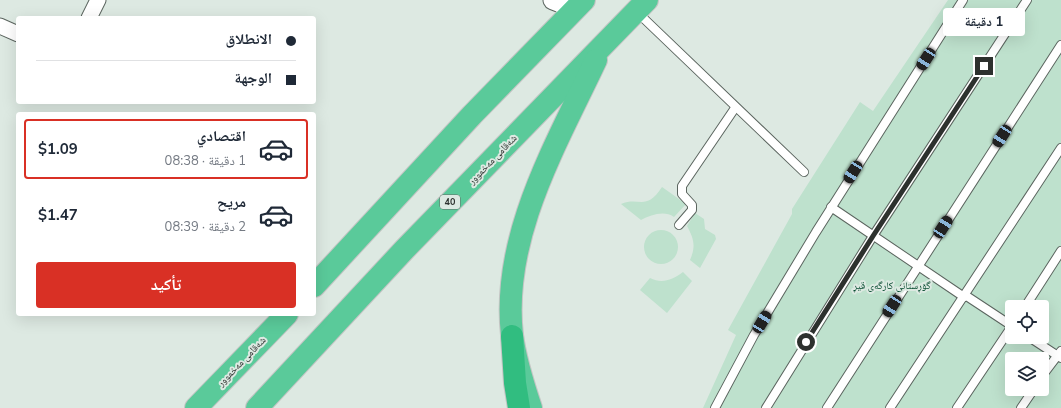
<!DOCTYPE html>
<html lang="ar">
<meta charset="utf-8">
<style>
:root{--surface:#fff;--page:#f6f6f7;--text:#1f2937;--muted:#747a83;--line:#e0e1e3;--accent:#d93025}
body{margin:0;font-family:"Nunito Sans","Noto Naskh Arabic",sans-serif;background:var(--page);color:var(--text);direction:rtl;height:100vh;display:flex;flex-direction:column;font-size:15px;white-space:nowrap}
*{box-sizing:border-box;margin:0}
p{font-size:13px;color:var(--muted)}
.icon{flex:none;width:22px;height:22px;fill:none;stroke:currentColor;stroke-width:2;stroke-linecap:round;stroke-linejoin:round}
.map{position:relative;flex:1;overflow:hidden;direction:ltr}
.panel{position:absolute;left:16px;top:112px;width:300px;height:204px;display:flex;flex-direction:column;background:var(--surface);border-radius:4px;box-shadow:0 4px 16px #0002;direction:rtl}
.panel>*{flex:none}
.banner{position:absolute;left:16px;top:16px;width:300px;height:88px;border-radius:4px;box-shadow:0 4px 16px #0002;direction:rtl;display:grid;align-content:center;height:88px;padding:0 20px;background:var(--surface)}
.buttons{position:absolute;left:1005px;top:300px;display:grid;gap:8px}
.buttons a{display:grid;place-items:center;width:44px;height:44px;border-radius:4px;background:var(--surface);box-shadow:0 4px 16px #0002;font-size:20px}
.end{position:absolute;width:18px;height:18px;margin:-9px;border:5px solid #2d312e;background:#fff;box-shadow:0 0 0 2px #fff}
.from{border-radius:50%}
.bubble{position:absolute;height:28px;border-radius:4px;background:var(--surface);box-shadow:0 4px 16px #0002;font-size:13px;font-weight:700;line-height:28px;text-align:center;direction:rtl}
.car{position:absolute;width:12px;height:24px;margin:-12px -6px;border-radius:5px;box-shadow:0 0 3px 1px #0007;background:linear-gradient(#222 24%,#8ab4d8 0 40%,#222 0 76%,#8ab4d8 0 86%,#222 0)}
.banner b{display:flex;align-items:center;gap:14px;height:38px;font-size:15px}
.banner b+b{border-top:1px solid var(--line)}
.banner i{width:10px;height:10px;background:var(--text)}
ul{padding:7px 0 0;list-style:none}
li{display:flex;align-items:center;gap:12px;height:60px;margin:0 8px 6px;padding:0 12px;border:2px solid transparent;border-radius:4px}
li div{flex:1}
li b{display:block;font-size:15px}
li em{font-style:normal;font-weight:700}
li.on{border-color:var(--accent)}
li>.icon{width:36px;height:36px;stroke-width:1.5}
.button{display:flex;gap:8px;margin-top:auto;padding:8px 20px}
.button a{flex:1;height:46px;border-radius:4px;background:var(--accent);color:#fff;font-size:16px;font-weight:700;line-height:46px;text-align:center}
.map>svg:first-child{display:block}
</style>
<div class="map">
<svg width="1061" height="408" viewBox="0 0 1061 408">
<rect width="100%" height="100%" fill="#dde9e2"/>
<!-- green -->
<g fill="#bee1cd" fill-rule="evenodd">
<path d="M948,0H1061V408H703L736,335L728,330L792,214V209L860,102L873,111ZM1012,307H1042V337H1012ZM1012,359H1042V389H1012Z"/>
<path d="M662,187L686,204L674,217C664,210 651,215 641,220L621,204C639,196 646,212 662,187Z"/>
<path d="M695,213L704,219L705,229L715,235L716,239L700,268L690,260C696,246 694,239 687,226Z"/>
<circle cx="661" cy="247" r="17"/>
<path d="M683,272L692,281L667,313L640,290L650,278C662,284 672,280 683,272Z"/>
</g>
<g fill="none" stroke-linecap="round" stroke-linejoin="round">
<!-- service casing -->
<g stroke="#5b655f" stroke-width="10">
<g id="service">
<polyline points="637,12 804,172"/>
<polyline points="831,207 964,297"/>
<polyline points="679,225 692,210 692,205 682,194 682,186 735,108"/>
<polyline points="1025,307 1061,251"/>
<polyline points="1029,337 1061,358"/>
<polyline points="1042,376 1061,351"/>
<polyline points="715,408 754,335 816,232 963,0"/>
<polyline points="766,408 873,236 1027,0"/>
<polyline points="827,408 1061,45"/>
<polyline points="890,408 1061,148"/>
<polyline points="957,408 1012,326 965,295"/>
<polyline points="1021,408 1034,389"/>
</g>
</g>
<!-- minor casing -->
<g stroke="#5b655f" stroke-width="17">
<g id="minor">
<polyline points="89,18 98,0"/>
<polyline points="0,26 18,34"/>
</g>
</g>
<!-- tertiary casing -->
<g stroke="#5b655f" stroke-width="21">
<polyline id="tertiary" points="553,0 576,9"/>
</g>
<!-- trunk casing -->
<g stroke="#c4c5c4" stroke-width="24">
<g id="trunk">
<polyline points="314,286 472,115 584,0"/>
<polyline points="196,408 287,314"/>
<polyline points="257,408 404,250 647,0"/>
<path d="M531,408C523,384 515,359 512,335C501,237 556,145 596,60"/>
</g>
</g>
<!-- motorway casing -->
<g stroke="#c4c5c4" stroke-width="24">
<polyline id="motorway" points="512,336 515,383 519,408"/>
</g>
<!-- service -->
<use href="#service" stroke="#fff" stroke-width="8"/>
<!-- minor -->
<use href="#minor" stroke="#fff" stroke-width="15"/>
<!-- tertiary -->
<use href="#tertiary" stroke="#fff" stroke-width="19"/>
<!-- trunk -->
<use href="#trunk" stroke="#5aca9a" stroke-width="22"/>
<!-- motorway -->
<use href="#motorway" stroke="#31bd80" stroke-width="22"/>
</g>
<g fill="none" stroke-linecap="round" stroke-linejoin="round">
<!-- route -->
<polyline stroke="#2d312e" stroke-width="5" points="806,342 873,236 984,66"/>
</g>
<g text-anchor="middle" stroke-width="4" stroke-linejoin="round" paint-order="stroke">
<!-- shield labels -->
<rect fill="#dde9e2" stroke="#626864" stroke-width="1" x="440" y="195" width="20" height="14" rx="3"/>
<g font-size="9" font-weight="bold" fill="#2d312e">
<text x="450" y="205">40</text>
</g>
<!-- street labels -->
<g font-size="10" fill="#2d312e" stroke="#dde9e2">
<text transform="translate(492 159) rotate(-46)" y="4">شەقامی مەخموور</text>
<text transform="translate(241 361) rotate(-46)" y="4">شەقامی مەخموور</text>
</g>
<!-- park labels -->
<g font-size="10" fill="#02482c" stroke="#dde9e2">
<text x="892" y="289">گۆڕستانی کارگەی قیڕ</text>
</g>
</g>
</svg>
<div class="buttons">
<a><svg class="icon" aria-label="locate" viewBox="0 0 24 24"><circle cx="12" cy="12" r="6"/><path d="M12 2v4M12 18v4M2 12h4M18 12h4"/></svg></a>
<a><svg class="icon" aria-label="layers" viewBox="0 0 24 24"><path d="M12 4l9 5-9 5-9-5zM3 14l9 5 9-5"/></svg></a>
</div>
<i class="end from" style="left:806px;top:342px"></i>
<i class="end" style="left:984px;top:66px"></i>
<div class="bubble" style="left:943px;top:8px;width:82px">1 دقيقة</div>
<i class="car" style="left:926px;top:59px;rotate:213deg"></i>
<i class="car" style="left:1002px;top:136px;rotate:213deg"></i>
<i class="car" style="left:853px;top:172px;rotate:212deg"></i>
<i class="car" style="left:943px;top:227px;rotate:33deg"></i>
<i class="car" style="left:892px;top:306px;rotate:213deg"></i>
<i class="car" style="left:762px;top:322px;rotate:31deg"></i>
<div class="banner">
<b><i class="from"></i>الانطلاق</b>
<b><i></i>الوجهة</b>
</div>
<section class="panel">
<ul>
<li class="on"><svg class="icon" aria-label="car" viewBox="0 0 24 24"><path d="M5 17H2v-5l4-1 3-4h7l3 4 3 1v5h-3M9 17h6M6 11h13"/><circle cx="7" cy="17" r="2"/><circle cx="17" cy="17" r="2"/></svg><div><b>اقتصادي</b><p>1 دقيقة · 08:38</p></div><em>$1.09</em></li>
<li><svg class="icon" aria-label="car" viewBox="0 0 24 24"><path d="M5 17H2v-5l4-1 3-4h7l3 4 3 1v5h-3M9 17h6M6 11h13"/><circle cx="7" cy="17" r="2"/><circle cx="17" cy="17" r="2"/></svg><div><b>مريح</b><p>2 دقيقة · 08:39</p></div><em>$1.47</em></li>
</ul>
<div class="button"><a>تأكيد</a></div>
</section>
</div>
